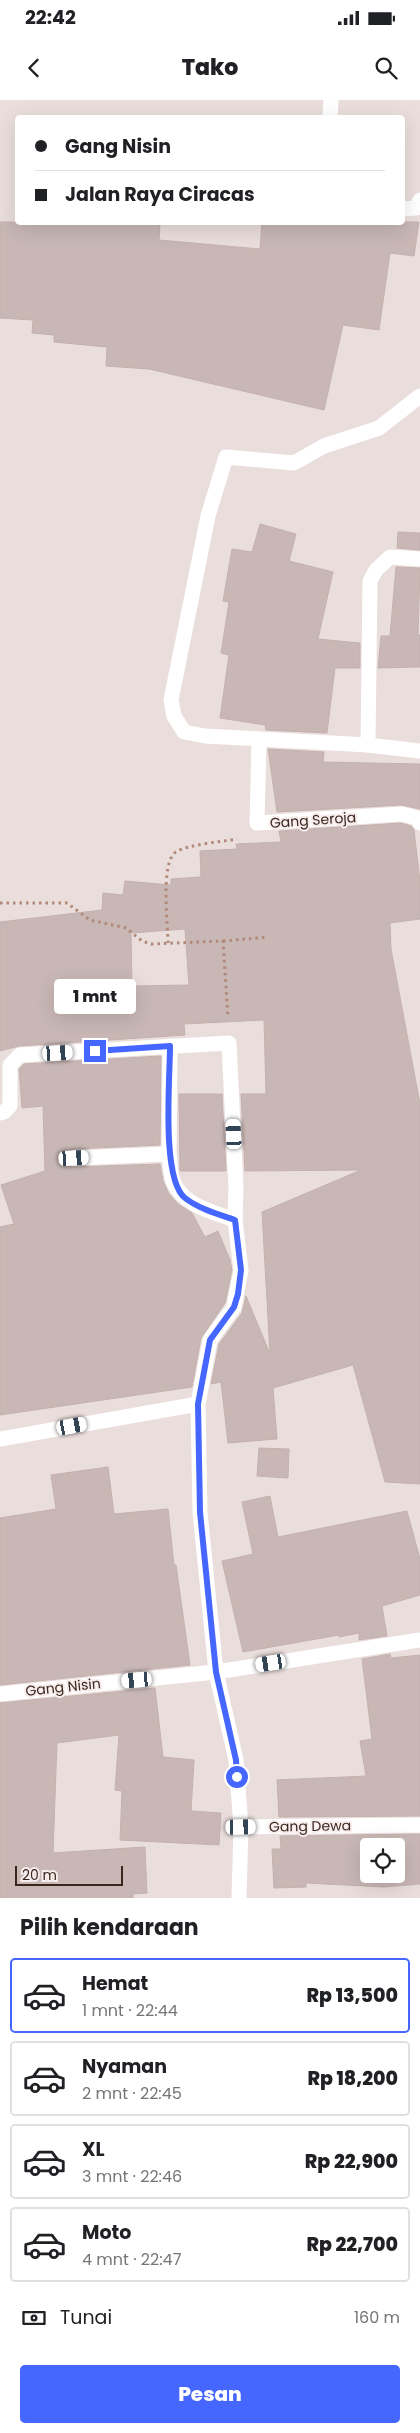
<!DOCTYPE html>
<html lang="id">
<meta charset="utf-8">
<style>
:root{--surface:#fff;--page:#f2f2f2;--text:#202124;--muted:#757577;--line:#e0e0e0;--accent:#4566ff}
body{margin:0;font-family:Poppins,sans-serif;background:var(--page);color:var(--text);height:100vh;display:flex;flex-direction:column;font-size:19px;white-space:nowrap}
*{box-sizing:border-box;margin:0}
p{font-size:16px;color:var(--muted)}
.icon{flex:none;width:28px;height:28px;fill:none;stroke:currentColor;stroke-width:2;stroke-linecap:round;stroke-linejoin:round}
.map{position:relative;height:1798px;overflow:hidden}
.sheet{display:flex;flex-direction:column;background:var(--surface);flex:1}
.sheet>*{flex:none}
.guide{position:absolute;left:15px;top:15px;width:390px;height:110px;border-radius:5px;box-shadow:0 5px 20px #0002;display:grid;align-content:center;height:110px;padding:0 20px;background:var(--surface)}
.tools{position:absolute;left:360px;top:1738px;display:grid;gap:10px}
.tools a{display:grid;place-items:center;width:45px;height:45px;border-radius:5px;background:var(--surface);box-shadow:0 5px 20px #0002;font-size:25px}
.scale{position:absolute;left:15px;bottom:12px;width:108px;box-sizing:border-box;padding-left:5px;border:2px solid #3a261d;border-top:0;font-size:14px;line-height:18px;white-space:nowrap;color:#3a261d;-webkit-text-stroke:4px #f7edec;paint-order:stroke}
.end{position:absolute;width:22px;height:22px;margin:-11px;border:6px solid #4566ff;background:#fff;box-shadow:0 0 0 2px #fff}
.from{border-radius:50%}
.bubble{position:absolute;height:35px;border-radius:5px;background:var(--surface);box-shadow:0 5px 20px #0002;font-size:16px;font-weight:800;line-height:35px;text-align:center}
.car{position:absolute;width:15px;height:30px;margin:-15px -8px;border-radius:6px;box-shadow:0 0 4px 1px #0007;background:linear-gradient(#fff 24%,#345 0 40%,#fff 0 76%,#345 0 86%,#fff 0)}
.guide b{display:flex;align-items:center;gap:18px;height:48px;font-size:19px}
.guide b+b{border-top:1px solid var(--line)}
.guide i{width:12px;height:12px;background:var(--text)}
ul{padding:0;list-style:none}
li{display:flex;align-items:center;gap:15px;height:75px;margin:0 10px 8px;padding:0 10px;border:2px solid var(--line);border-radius:5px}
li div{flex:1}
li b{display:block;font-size:19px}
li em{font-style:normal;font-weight:800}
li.selected{border-color:var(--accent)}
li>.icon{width:45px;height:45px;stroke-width:1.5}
h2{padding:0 20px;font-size:22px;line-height:60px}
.pay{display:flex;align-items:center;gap:12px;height:55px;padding:0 20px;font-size:19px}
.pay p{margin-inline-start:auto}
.action{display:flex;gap:10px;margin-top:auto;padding:10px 20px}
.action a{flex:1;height:58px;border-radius:5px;background:var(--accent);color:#fff;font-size:20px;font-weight:800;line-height:58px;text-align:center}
.status{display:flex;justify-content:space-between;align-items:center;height:35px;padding:0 25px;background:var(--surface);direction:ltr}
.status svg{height:14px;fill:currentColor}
header{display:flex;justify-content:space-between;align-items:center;height:65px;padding:0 20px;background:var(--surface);font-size:22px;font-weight:800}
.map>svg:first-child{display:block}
</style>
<div class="status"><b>22:42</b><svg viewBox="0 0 49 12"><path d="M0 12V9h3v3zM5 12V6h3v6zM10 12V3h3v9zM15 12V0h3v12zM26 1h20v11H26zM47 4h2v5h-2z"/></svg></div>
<header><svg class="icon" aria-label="back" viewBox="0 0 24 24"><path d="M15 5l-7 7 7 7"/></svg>Tako<svg class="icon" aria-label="search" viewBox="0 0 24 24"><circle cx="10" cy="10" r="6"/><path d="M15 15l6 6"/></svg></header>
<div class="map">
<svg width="420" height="1798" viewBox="0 0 420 1798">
<rect width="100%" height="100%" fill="#eadedc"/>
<!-- building -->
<g fill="#c8b7b5" stroke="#c4b1ae" fill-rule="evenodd">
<polygon points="0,122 160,122 159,140 260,149 262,122 419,122 414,156 390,153 379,230 343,225 324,310 149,269 106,266 107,247 54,242 54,235 32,233 33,220 0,218"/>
<polygon points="260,424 296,434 289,461 333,472 318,539 360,543 360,568 335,568 327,633 266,630 265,625 220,618 229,555 221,553 229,502 223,501 232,449 252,452"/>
<polygon points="398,432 420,433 420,450 397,448"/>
<polygon points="396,467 420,468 418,535 420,535 420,567 378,568 381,536 390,536"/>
<polygon points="268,649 324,652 323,662 420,664 420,709 401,705 277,712"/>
<path d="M401,723L411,726L414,730L420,781V819L390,823L391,849L420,1004V1384L385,1382L353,1265L273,1288L277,1339L228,1343L221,1282L211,1284L219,1244L242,1213L246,1196L270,1254L262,1112L361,1070L245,1071L241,994H266L264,920L184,924L185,935L19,946L0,951V822L102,810L103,793L123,795L125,781L171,785V779L201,777L200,751L237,749L236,744L281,742L279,731ZM185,829L189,885L132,886L131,833Z"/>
<polygon points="161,956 160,1045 74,1049 66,1053 65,1059 69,1066 74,1067 160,1064 163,1081 169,1094 178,1104 192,1113 205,1137 218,1131 230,1160 232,1170 225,1203 201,1238 192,1287 0,1315 0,1127 14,1124 1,1085 45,1071 43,1006 22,1008 19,969 24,964"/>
<polygon points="179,994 222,994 226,1071 180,1071"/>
<polygon points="259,1348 289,1349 288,1378 257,1376"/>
<polygon points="108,1367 114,1414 168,1409 174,1465 176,1465 190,1565 0,1585 0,1418 56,1409 51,1375"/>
<polygon points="270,1396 278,1437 407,1411 420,1459 420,1495 382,1506 387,1536 359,1540 359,1533 339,1537 339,1535 243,1552 222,1461 253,1454 242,1402"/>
<polygon points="390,1554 391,1558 420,1555 420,1716 279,1717 277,1680 366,1676 360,1641 372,1639 362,1559"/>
<polygon points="155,1588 163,1657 194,1660 191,1711 221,1713 219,1745 120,1740 122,1691 115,1690 119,1635 57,1643 53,1753 145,1747 147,1793 133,1794 133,1798 0,1798 0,1603"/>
<path d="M420,1734V1784L384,1787L306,1783V1787L274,1788L272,1749H281L280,1736ZM369,1746H396V1774H369Z"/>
</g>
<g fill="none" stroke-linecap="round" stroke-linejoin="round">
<!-- path -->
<g stroke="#b18879" stroke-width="3" stroke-dasharray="2.5 4" stroke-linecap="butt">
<polyline points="0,803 67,803 90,820 126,828 142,841 151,844 223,841 228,918"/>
<polyline points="223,841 268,837"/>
<path d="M168,843C168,824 160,762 176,752C189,744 221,742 237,739"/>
</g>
<!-- minor -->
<g stroke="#fff" stroke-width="15">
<polyline points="330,18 331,0"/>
<polyline points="402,109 416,108 420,100"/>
<polyline points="420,296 379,328 324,346 294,363 226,357 208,416 171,600 174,616 184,632 205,636 368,645 420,651"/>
<polyline points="259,639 257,723 402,714 417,718 420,723"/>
<polyline points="368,645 370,481 376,470 390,457 420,459"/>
<polyline points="0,1013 4,1012 10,1006 10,965 20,955 229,943 236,1088 235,1120 241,1170 234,1207 210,1240 198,1304 200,1412 216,1572 420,1540"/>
<polyline points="169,1054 170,946"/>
<path d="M74,1058L169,1054C170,1062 170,1073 173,1081C182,1105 213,1112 235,1120"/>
<polyline points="0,1339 198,1304"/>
<polyline points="0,1594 216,1572 236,1660 241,1727"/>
<polyline points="239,1798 241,1727 420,1725"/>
</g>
</g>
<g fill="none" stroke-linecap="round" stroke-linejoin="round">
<!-- route -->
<path stroke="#4566ff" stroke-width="6" d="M95,951L170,946C170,978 161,1079 185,1098C199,1109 218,1114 235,1120L241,1170L238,1194L234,1207L210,1240L198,1304L200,1412L216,1572L236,1660L237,1677"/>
</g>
<g text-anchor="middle" stroke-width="4" stroke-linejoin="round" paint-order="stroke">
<!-- street labels -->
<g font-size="14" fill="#3a261d" stroke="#f7edec">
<text transform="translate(313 720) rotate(-4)" y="5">Gang Seroja</text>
<text transform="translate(63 1587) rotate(-6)" y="5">Gang Nisin</text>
<text transform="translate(310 1726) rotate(-1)" y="5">Gang Dewa</text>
</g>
</g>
</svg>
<div class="tools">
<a><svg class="icon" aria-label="locate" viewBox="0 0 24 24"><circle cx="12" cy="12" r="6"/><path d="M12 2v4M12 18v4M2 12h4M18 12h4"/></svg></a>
</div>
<div class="scale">20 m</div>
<i class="end from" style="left:237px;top:1677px"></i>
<i class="end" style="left:95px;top:951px"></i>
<div class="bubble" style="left:54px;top:879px;width:82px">1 mnt</div>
<i class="car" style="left:58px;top:953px;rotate:87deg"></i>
<i class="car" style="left:234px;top:1034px;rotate:357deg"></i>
<i class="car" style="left:74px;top:1058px;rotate:87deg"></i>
<i class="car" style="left:72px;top:1326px;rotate:80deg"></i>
<i class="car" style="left:271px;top:1563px;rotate:261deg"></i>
<i class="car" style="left:137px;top:1580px;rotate:265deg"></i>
<i class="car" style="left:241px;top:1727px;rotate:89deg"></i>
<div class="guide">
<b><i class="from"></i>Gang Nisin</b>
<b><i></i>Jalan Raya Ciracas</b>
</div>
</div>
<section class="sheet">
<h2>Pilih kendaraan</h2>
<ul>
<li class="selected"><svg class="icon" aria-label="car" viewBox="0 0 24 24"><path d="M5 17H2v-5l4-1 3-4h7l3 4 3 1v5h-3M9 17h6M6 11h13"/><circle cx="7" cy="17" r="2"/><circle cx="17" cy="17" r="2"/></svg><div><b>Hemat</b><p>1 mnt · 22:44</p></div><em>Rp 13,500</em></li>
<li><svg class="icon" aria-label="car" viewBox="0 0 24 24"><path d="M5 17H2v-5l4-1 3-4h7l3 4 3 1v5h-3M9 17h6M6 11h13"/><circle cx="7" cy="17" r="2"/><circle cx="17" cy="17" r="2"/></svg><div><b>Nyaman</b><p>2 mnt · 22:45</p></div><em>Rp 18,200</em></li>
<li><svg class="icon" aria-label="car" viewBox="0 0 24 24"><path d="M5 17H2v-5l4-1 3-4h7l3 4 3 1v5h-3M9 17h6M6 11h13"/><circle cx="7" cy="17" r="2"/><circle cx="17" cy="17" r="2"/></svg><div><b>XL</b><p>3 mnt · 22:46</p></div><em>Rp 22,900</em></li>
<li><svg class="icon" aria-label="car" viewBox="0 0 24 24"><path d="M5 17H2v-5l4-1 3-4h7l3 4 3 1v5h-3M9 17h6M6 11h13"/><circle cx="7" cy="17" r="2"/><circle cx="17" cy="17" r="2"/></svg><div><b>Moto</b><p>4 mnt · 22:47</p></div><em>Rp 22,700</em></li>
</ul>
<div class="pay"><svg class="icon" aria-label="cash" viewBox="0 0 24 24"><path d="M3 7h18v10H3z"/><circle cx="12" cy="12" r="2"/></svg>Tunai<p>160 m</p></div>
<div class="action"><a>Pesan</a></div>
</section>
